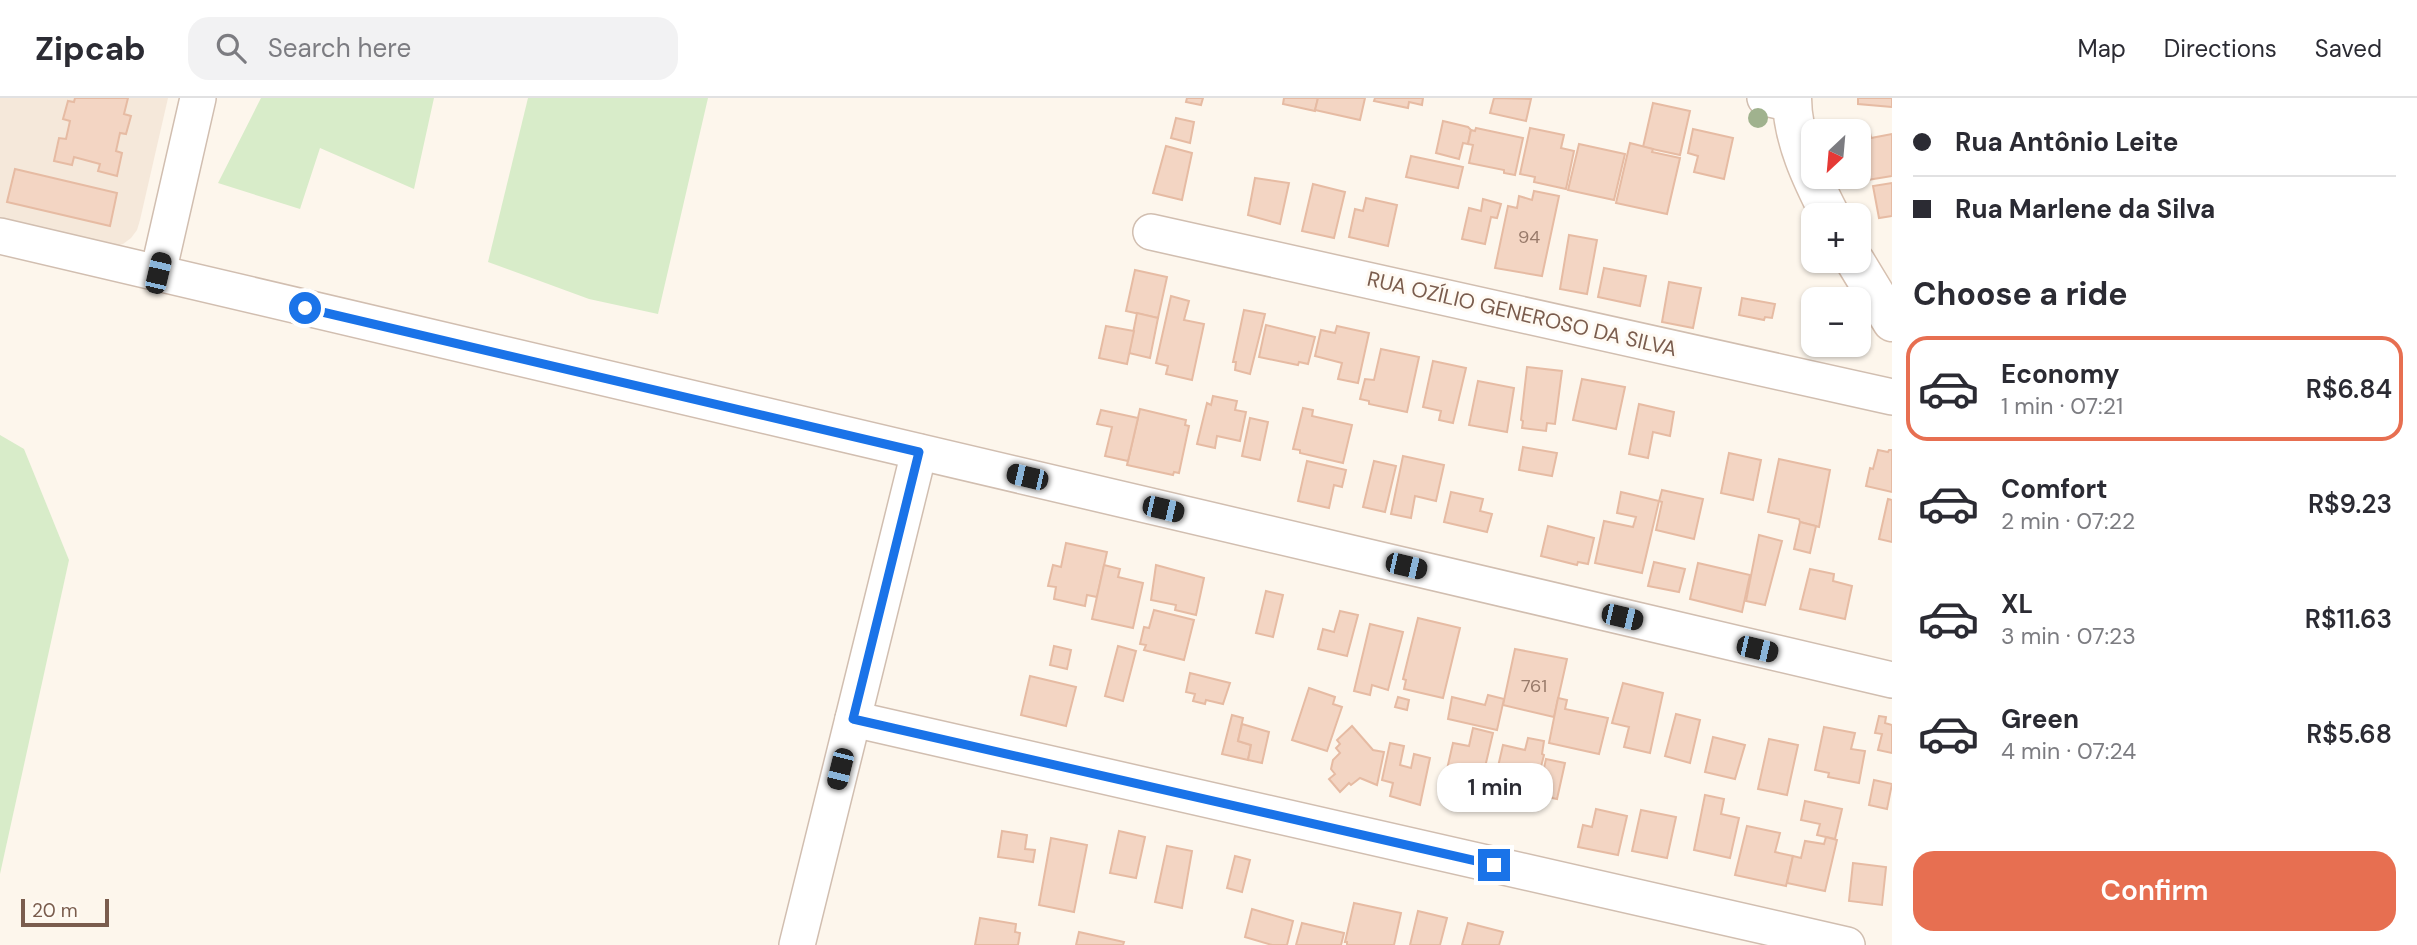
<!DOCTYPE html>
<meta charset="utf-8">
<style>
:root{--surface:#fff;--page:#f2f2f3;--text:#2b2b33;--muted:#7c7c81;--line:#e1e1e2;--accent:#e76f51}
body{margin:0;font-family:"DM Sans",sans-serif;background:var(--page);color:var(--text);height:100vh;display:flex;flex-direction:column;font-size:26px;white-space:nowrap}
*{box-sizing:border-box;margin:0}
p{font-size:23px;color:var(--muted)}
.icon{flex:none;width:38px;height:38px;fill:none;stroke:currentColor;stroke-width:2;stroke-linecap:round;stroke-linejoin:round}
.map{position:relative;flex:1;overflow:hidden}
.sheet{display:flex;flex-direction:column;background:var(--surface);width:525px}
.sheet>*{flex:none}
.guide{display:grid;align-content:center;height:154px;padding:0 21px;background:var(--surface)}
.needle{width:46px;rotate:206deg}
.tools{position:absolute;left:1801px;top:21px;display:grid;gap:14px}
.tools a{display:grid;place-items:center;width:70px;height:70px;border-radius:14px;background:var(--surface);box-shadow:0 2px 5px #0004;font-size:35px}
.scale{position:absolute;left:21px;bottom:18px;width:88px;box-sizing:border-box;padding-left:7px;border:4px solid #7a5c4d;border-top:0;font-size:19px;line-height:24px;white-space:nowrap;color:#7a5c4d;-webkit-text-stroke:5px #fffaf3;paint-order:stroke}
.end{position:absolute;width:32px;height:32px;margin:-16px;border:9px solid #1a73e8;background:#fff;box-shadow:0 0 0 4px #fff}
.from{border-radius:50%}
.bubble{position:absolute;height:49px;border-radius:21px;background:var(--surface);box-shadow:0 2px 5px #0004;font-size:23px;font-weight:600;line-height:49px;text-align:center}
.car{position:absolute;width:21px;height:42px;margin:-21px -10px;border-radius:9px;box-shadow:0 0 5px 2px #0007;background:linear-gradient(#222 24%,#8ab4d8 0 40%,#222 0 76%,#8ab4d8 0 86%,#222 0)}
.guide b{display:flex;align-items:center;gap:24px;height:66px;font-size:26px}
.guide b+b{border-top:2px solid var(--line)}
.guide i{width:18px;height:18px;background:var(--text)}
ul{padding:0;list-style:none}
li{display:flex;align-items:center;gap:21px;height:105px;margin:0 14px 10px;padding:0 7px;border:4px solid transparent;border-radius:21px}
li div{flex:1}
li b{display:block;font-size:26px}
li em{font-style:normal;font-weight:600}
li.selected{border-color:var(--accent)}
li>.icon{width:63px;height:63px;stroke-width:1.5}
h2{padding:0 21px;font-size:32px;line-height:84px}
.button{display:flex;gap:14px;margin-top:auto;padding:14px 21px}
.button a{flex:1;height:80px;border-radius:21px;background:var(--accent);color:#fff;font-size:28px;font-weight:600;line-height:80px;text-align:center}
header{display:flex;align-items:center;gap:42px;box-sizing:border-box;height:98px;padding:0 35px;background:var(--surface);border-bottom:2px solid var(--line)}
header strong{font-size:33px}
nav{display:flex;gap:38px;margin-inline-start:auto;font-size:24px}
.search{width:490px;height:63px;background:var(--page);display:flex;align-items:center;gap:18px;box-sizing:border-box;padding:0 24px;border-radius:21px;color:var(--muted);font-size:26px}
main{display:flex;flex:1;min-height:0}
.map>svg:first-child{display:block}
</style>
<header>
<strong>Zipcab</strong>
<div class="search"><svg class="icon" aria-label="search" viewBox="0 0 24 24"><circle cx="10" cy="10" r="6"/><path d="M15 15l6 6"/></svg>Search here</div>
<nav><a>Map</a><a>Directions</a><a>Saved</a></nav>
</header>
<main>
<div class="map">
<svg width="1892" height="847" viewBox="0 0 1892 847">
<rect width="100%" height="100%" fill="#fdf6ec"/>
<!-- residential -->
<polygon fill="#f5e8da" points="0,0 168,0 140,122 137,132 131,140 123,146 113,149 0,123"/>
<!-- green -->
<g fill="#d8ecc9">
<polygon points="261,0 434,0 414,91 320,50 300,111 218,85"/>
<polygon points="528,0 708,0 658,216 589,201 488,164"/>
<polygon points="0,337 24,351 69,462 0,776"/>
</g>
<!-- building -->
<g fill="#f3d5c3" stroke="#e6bba3" stroke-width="2">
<polygon points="75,0 128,0 124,16 131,18 126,36 120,35 116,53 122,55 117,78 98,73 100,66 74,59 72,67 54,63 59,40 66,41 70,23 63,21 68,3 74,4"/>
<polygon points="1187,0 1203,0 1201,7 1186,4"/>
<polygon points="1284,0 1318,0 1315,13 1283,6"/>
<polygon points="1318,0 1365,0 1360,22 1315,12"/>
<polygon points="1375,0 1423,0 1422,7 1409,4 1408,10 1374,3"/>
<polygon points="1494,0 1531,1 1526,23 1490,15"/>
<polygon points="1858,0 1892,0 1892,9 1858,6"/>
<polygon points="1653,5 1690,13 1680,57 1643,49"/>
<polygon points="1176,20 1194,24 1190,45 1171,40"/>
<polygon points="1443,23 1468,29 1471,32 1468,46 1463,45 1459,61 1436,55"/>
<polygon points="1476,30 1523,40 1515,77 1504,75 1504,72 1469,65 1473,47 1468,46 1471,32 1475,33"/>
<polygon points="1530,30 1564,37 1561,50 1574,53 1566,91 1534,84 1535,79 1520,76"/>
<polygon points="1693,31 1733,40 1724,81 1694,74 1698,58 1688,55"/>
<polygon points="1858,34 1870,35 1871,40 1892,36 1892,78 1849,85 1848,79 1858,79"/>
<polygon points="1630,45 1653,51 1652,54 1680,60 1667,116 1616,105"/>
<polygon points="1579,46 1625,56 1614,102 1568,92"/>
<polygon points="1166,48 1192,55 1182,102 1153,95"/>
<polygon points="1411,58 1463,69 1458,90 1406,79"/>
<polygon points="15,71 117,95 110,128 7,104"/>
<polygon points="1255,80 1289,85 1280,126 1248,117"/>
<polygon points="1892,85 1892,118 1879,120 1873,88"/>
<polygon points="1313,86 1345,94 1334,140 1302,133"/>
<polygon points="1534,93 1559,98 1542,178 1495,170 1508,108 1517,110 1519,98 1532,102"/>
<polygon points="1366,100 1397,107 1388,148 1349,139 1355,111 1363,113"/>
<polygon points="1483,101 1501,106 1497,120 1491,119 1485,146 1462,141 1469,110 1481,113"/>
<polygon points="1569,137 1597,142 1587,196 1560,191"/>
<polygon points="1604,170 1646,178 1640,208 1598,199"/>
<polygon points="1135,172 1167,179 1158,220 1126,213"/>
<polygon points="1669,184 1701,190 1693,230 1662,224"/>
<polygon points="1171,198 1189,203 1184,222 1204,226 1192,282 1166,276 1168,268 1156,265"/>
<polygon points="1742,200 1775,206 1772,220 1765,219 1764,222 1739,217"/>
<polygon points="1806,204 1813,205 1813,246 1807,245 1812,220 1807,219 1809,209 1805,209"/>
<polygon points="1244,212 1265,216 1250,276 1235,272 1236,264 1233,264"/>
<polygon points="1137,215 1158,220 1150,260 1129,255"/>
<polygon points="1266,227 1315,239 1308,266 1299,264 1298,267 1259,259"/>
<polygon points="1106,228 1134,233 1127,266 1099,260"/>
<polygon points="1337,228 1369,235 1358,285 1338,281 1342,265 1315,258 1321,232 1335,235"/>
<polygon points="1381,251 1419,259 1407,314 1369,306 1369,303 1360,301 1365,281 1374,282"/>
<polygon points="1433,263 1466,270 1453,325 1439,322 1441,313 1423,309"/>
<polygon points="1527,269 1562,273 1555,326 1547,325 1546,333 1522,330 1523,323 1521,322"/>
<polygon points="1582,281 1625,289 1616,331 1573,322"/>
<polygon points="1478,283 1514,290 1507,334 1469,327"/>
<polygon points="1213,298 1237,303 1235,312 1246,314 1240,343 1217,338 1215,350 1197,346 1207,305 1211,307"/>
<polygon points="1639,306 1674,314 1670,338 1653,334 1648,360 1629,356"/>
<polygon points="1303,310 1313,312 1312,318 1352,327 1343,365 1300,355 1300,352 1293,351"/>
<polygon points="1140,311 1186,322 1185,327 1189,328 1179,375 1174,374 1173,377 1127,367"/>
<polygon points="1101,312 1138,320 1128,363 1105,358 1112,329 1097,326"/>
<polygon points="1250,320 1268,324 1260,362 1242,358"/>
<polygon points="1523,349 1557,355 1552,378 1519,372"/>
<polygon points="1878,352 1888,354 1889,352 1892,352 1892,394 1866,388 1870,370 1873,371"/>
<polygon points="1729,355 1761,362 1753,402 1721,395"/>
<polygon points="1403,358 1444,367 1436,403 1415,398 1411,420 1391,416"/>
<polygon points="1779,361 1830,372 1819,429 1800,424 1799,421 1768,414"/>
<polygon points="1307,363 1346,372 1342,389 1334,387 1329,410 1298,403"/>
<polygon points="1374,363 1396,368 1385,414 1363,409"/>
<polygon points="1662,392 1703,401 1694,441 1656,432 1662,404 1659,403"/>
<polygon points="1451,394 1483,401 1480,413 1492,416 1487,434 1444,424"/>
<polygon points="1621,394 1659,403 1642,475 1595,465 1604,423 1633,429 1636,419 1617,415"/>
<polygon points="1888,401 1892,402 1892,444 1879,441"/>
<polygon points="1800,424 1816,428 1810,455 1794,451"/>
<polygon points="1548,428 1594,440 1588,466 1578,464 1577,467 1541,458"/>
<polygon points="1759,437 1782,443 1765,507 1746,503"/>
<polygon points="1066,445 1107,454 1097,499 1087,497 1085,508 1054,501 1056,489 1048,488 1053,467 1061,469"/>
<polygon points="1654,464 1685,471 1679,494 1648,488"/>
<polygon points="1698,465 1750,477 1742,514 1690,501"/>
<polygon points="1104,467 1120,471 1118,479 1143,485 1133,530 1092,521"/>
<polygon points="1156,467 1204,480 1196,517 1175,512 1176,507 1151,502"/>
<polygon points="1810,471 1834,476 1833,483 1852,488 1845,521 1800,511"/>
<polygon points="1266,493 1283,497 1273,539 1256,535"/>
<polygon points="1154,512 1194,522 1184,562 1144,552 1146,547 1140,546 1144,529 1149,530"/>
<polygon points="1340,513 1358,517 1347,558 1318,551 1323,531 1334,534"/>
<polygon points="1418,520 1460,530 1443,600 1404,591 1406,582 1403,581"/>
<polygon points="1370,526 1403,534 1388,592 1372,587 1370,597 1354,593"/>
<polygon points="1054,548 1071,552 1067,571 1050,567"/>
<polygon points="1118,548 1136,553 1123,603 1105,598"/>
<polygon points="1515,551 1567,561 1554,619 1503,607"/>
<polygon points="1190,575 1230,585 1223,606 1206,602 1205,606 1193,603 1195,596 1186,594"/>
<polygon points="1030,578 1076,589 1066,628 1021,617"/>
<polygon points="1623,585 1663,595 1650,655 1624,649 1629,629 1612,625"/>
<polygon points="1309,590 1335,599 1333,606 1342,609 1327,653 1292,642"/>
<polygon points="1488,597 1504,601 1497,632 1448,621 1452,599 1485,607"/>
<polygon points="1398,599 1409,602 1407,612 1395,609"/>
<polygon points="1558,600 1567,602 1565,611 1608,620 1599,656 1549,645"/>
<polygon points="1676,616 1700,622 1690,665 1665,658"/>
<polygon points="1232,617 1243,620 1238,643 1251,647 1248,662 1222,656"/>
<polygon points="1879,618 1886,619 1885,625 1892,627 1892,655 1878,652 1882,636 1875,635"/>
<polygon points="1242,626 1269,634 1262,665 1248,662 1251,647 1238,643"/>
<polygon points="1352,628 1373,652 1384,654 1377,687 1360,680 1351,687 1349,685 1340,694 1329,681 1335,676 1331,671 1333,662 1340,655 1336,650 1340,646 1337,642"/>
<polygon points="1824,629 1855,635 1851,651 1865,653 1859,685 1828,679 1829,675 1815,672"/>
<polygon points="1473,630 1493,635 1479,695 1458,689 1460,683 1445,680 1453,645 1469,648"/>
<polygon points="1713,639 1745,647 1735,681 1705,674"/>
<polygon points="1528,640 1544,643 1542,656 1544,657 1534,696 1494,686 1503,647 1525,652"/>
<polygon points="1769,641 1798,647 1787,697 1758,691"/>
<polygon points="1390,645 1404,648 1400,667 1411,670 1414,656 1430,660 1420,707 1390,698 1393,685 1382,682"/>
<polygon points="1546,661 1565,665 1557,701 1538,697"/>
<polygon points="1874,682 1892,686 1887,711 1869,707"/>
<polygon points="1705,697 1724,701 1721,716 1739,720 1730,760 1694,752"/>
<polygon points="1805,703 1842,711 1835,741 1817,737 1820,726 1801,722"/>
<polygon points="1596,711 1627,718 1618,757 1578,749 1583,727 1592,729"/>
<polygon points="1641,712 1676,719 1667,760 1632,753"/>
<polygon points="1747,728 1780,735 1775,754 1793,758 1786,788 1735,777"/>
<polygon points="1002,733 1027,737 1025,751 1035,752 1033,764 998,759"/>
<polygon points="1119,733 1145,739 1136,780 1110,775"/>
<polygon points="1826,739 1837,742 1825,793 1787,785 1793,758 1801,760 1805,743 1824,746"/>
<polygon points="1051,740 1087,747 1074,814 1039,807"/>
<polygon points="1167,748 1192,753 1182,810 1155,804"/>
<polygon points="1235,758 1250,762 1242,794 1227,790"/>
<polygon points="1853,765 1886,769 1882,807 1849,803"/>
<polygon points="1354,805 1401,815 1394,847 1347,847 1347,844 1345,844"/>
<polygon points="1252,811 1293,823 1287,847 1272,847 1245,839"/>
<polygon points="1418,813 1447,820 1440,847 1410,847"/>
<polygon points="980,820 1016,826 1015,834 1020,835 1018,847 975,847"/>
<polygon points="1302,825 1344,835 1341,847 1296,847"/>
<polygon points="1468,825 1503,834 1499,847 1462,847"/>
<polygon points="1079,834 1124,844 1123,847 1076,847"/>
</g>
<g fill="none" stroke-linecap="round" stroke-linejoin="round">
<!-- street casing -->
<g stroke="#d1beb0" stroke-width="38">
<g id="street">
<polyline points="1765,0 1792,6"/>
<polyline points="1151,134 1892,299"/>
<polyline points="0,138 1892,582"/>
<polyline points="158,175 198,0"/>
<polyline points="853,621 1847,847"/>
<polyline points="797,847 919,354"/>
</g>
</g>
<!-- secondary casing -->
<g stroke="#d6c0b0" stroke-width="41">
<g id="secondary">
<path d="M1792,0C1792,41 1812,82 1830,117"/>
<polyline points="1855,163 1892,224"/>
</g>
</g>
<!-- street -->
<use href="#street" stroke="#fff" stroke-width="35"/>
<!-- secondary -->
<use href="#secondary" stroke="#fff" stroke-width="38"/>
</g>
<!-- trees -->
<circle fill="#a0b28e" cx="1758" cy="20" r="10"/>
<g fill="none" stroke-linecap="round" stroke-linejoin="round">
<!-- route -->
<polyline stroke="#1a73e8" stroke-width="9" points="305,210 919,354 853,621 1494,767"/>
</g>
<g text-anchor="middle" stroke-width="6" stroke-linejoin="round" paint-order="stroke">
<!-- number labels -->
<g font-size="18" fill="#987a6a">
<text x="1529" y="145">94</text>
<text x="1534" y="594">761</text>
</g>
<!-- street labels -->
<g font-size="21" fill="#7a5c4d" stroke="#fffaf3">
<text transform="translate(1522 216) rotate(13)" y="7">RUA OZÍLIO GENEROSO DA SILVA</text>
</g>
</g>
</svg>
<div class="tools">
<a><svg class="needle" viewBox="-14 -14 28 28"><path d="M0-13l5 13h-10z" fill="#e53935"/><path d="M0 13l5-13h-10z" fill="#7c7c81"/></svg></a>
<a>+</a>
<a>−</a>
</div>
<div class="scale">20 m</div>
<i class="end from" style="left:305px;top:210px"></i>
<i class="end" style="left:1494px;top:767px"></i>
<div class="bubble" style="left:1437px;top:665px;width:116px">1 min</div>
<i class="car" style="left:158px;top:175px;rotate:13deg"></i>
<i class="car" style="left:1027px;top:379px;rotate:283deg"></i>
<i class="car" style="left:1163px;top:411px;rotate:103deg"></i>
<i class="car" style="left:1406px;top:468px;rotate:103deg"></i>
<i class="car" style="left:1622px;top:519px;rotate:103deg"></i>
<i class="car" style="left:1757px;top:551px;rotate:103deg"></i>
<i class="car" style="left:840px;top:671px;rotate:194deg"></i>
</div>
<section class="sheet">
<div class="guide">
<b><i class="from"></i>Rua Antônio Leite</b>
<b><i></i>Rua Marlene da Silva</b>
</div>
<h2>Choose a ride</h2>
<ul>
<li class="selected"><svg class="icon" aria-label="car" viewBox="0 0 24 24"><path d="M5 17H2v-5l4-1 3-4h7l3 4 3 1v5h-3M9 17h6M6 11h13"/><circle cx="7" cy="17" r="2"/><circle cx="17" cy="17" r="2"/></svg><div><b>Economy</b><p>1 min · 07:21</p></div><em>R$6.84</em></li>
<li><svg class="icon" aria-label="car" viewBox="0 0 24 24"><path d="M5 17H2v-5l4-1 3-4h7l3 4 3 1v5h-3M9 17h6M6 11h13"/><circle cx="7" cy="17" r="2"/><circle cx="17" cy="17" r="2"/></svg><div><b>Comfort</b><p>2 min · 07:22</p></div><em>R$9.23</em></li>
<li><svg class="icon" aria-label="car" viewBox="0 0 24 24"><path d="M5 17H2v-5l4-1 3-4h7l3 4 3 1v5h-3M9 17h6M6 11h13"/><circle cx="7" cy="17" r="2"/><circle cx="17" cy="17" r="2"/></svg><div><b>XL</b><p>3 min · 07:23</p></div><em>R$11.63</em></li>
<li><svg class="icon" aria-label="car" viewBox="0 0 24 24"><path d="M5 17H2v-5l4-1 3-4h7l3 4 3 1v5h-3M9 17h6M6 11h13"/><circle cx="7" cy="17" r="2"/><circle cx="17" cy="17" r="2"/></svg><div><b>Green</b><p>4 min · 07:24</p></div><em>R$5.68</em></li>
</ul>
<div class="button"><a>Confirm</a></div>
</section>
</main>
